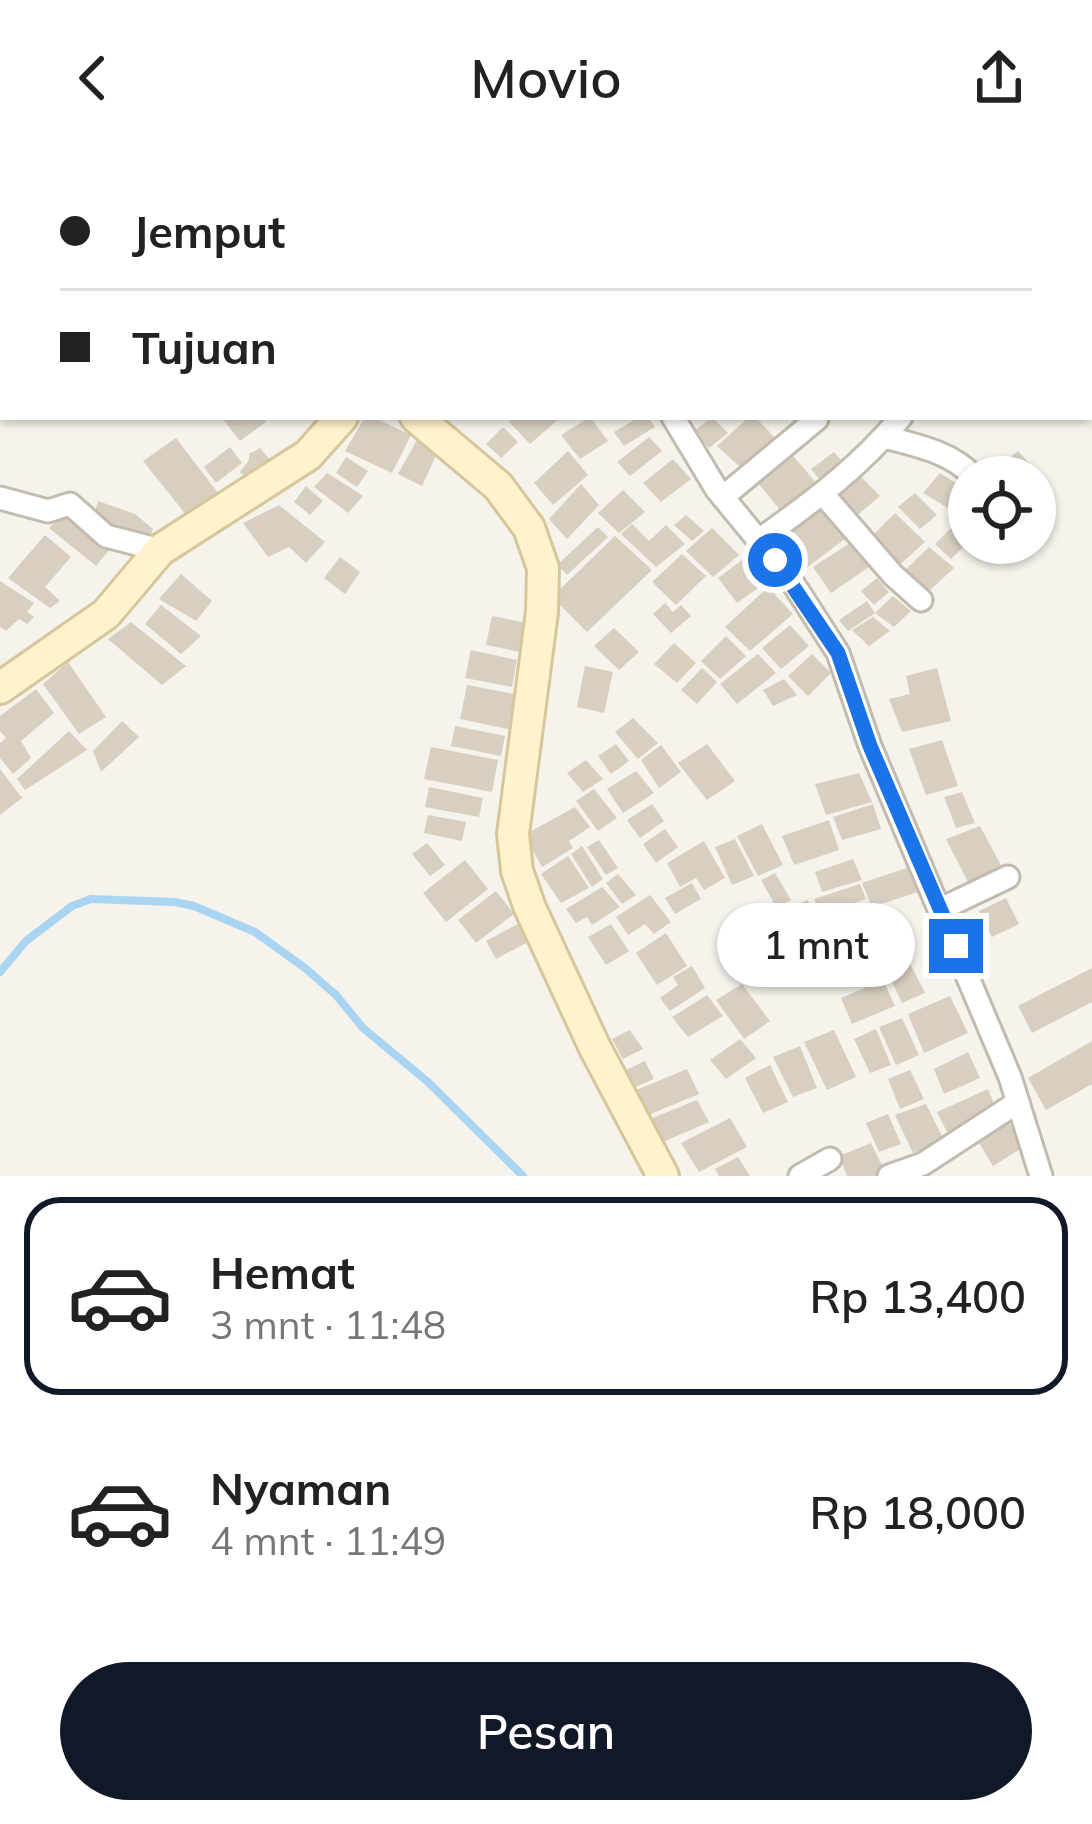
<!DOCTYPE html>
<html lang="id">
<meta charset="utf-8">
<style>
:root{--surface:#fff;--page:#f6f6f6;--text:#222;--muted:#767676;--line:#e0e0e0;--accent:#111827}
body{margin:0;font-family:Mulish,sans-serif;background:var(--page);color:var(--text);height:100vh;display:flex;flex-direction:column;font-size:45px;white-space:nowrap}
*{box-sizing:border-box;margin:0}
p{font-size:39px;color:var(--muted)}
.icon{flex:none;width:66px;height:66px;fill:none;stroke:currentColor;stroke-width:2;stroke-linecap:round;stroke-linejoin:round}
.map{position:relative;height:1020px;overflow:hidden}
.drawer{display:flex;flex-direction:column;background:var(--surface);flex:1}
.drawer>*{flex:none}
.banner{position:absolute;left:0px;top:0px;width:1092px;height:264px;box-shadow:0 3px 9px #0004;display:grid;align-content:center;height:264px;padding:0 60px;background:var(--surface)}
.fabs{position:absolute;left:948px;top:300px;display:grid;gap:24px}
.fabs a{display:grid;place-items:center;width:108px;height:108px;border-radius:50%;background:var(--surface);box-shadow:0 3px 9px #0004;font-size:60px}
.end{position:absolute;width:54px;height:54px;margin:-27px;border:15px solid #1a73e8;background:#fff;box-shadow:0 0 0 6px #fff}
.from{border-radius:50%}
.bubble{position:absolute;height:84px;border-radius:42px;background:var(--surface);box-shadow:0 3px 9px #0004;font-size:39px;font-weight:600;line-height:84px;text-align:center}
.banner b{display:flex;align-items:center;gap:42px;height:114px;font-size:45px}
.banner b+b{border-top:3px solid var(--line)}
.banner i{width:30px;height:30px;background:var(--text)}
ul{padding:21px 0 0;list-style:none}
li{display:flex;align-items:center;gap:36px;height:198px;margin:0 24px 18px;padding:0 36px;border:6px solid transparent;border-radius:36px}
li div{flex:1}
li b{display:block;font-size:45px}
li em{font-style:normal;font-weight:600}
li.current{border-color:var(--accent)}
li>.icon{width:108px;height:108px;stroke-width:1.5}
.cta{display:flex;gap:24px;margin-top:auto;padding:24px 60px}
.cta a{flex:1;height:138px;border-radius:72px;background:var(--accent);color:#fff;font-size:48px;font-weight:600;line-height:138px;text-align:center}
header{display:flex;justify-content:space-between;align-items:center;height:156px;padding:0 60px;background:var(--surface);font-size:54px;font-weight:600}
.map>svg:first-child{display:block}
</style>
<header><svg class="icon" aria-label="back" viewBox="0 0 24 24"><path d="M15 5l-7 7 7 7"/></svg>Movio<svg class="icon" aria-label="share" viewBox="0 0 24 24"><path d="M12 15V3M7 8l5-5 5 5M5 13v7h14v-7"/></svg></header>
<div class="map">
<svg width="1092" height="1020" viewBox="0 0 1092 1020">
<rect width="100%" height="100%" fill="#f6f3ec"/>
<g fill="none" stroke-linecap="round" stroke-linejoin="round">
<!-- stream -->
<polyline stroke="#a9d4f2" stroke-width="8" points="0,816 26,785 72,750 91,743 175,746 194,750 255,776 305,812 336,839 363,872 428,926 523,1020"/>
</g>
<!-- building -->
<g fill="#d8cfc1">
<polygon points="221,261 263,261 266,266 240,285"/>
<polygon points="365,261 373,261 411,279 392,317 345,295"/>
<polygon points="515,261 561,261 530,288 509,266"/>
<polygon points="590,261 608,285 580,303 561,279"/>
<polygon points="639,261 648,261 655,271 624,290 614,276"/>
<polygon points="712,261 728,277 709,292 694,275"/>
<polygon points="749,261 755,261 777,284 741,312 717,290"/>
<polygon points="503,271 518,286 501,302 486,288"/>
<polygon points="649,281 662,295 630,320 617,306"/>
<polygon points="176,282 218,337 187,360 143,305"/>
<polygon points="417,284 439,293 422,330 398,318"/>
<polygon points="230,291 242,307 216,327 204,311"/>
<polygon points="260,292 272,306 249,324 240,316 249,304 249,298"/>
<polygon points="568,295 588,319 553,349 534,327"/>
<polygon points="789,295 818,329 781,355 754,322"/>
<polygon points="1018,295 1035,314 1027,321 986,321"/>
<polygon points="834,296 847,311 824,329 811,313"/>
<polygon points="346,301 368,315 357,331 336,317"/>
<polygon points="673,303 691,323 661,346 643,327"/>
<polygon points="327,317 363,340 348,357 314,331"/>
<polygon points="940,317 964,332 948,352 923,337"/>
<polygon points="858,318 880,340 854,362 833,342"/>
<polygon points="581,328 599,349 567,383 549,363"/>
<polygon points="306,330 323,345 310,359 294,346"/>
<polygon points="623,334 645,356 619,377 598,357"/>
<polygon points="915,337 937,359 920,373 898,351"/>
<polygon points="98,345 135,358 153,373 148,385 117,374 93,362"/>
<polygon points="820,346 850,379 805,413 776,378"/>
<polygon points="279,349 325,386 306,407 289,391 268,401 243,367"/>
<polygon points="66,356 111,392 96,410 49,372"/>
<polygon points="895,357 925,386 896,412 868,384"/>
<polygon points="686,359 704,375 692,385 674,369"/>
<polygon points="632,368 649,385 666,369 685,388 656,411 621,378"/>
<polygon points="953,370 968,386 951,403 935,388"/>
<polygon points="598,371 608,381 567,419 557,409"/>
<polygon points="712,372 739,399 713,421 686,395"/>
<polygon points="45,379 71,401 45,431 60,445 50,452 8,422"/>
<polygon points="615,380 652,414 587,476 552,441"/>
<polygon points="850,387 869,411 831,437 813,411"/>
<polygon points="929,391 954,412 926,438 901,418"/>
<polygon points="682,398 706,420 676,449 652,426"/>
<polygon points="747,400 767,426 737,447 718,422"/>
<polygon points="340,401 360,416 345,438 324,422"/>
<polygon points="181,418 212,445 196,465 159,443"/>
<polygon points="877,422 889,436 874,449 861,435"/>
<polygon points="0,425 34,447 27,456 34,461 27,468 19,463 6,475 0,471"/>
<polygon points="768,431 793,458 750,495 725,471"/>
<polygon points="893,440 911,455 894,471 875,457"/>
<polygon points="867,445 875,457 848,475 839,464"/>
<polygon points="665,447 673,456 681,449 691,460 671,477 653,458"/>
<polygon points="161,449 201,480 181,498 145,468"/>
<polygon points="492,460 527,467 521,496 486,489"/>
<polygon points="873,461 890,475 869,490 852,474"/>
<polygon points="131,466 186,510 162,529 108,483"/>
<polygon points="790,469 809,490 781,513 762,492"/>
<polygon points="614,472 639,496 619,514 594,490"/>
<polygon points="726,480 746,500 720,523 701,505"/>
<polygon points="674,487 696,507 677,527 654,508"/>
<polygon points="471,494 517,504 512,531 465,522"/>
<polygon points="758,498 776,517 737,548 720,528"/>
<polygon points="812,498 831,517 808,540 788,520"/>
<polygon points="68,506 106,561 79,578 43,528"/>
<polygon points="585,510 613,516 604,557 577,551"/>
<polygon points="702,512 717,526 697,548 681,534"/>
<polygon points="937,512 951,565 902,576 889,543 910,538 906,520"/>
<polygon points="784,523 797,539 773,550 763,534"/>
<polygon points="467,529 519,539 512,574 460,563"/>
<polygon points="36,533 54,557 21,585 31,602 13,618 0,602 0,587 6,582 0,575 0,560"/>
<polygon points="633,562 658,587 638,603 615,576"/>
<polygon points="122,565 139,581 101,616 93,595"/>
<polygon points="455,570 505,580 501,600 451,590"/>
<polygon points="69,575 87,594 25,634 17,623"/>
<polygon points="942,584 958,630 926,639 909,593"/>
<polygon points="616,588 629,605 611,618 598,600"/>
<polygon points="707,588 735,625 707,644 678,607"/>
<polygon points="661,589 681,616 659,632 641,604"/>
<polygon points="431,591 498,604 492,636 424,623"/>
<polygon points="586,604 603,623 583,636 567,617"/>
<polygon points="0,613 22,642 0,659"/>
<polygon points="636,615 654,637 623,657 607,633"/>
<polygon points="859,617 872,646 826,659 815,628"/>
<polygon points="429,631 483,642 479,661 425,651"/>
<polygon points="594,633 617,662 598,675 576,645"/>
<polygon points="962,636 975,667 956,672 944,641"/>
<polygon points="652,648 664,665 640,682 627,664"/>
<polygon points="873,648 881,673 842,684 833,661"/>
<polygon points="575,651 590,671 569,685 573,692 542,711 524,679"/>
<polygon points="428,659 466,666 462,685 424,677"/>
<polygon points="829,664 839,694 794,709 782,680"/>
<polygon points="762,668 783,709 758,720 737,680"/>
<polygon points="980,670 1003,713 969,728 946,683"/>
<polygon points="665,673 678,691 656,707 643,688"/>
<polygon points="735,683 754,720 732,729 715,691"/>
<polygon points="599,684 618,712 606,719 587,691"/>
<polygon points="704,685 725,722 704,734 696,722 680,731 667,707"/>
<polygon points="427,687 445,709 430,720 412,698"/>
<polygon points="582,690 603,723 592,731 571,698"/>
<polygon points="568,700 589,732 561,747 541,718"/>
<polygon points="853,703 862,724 822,736 815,716"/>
<polygon points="465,704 488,733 446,766 423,737"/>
<polygon points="907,712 918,736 872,751 862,727"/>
<polygon points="775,717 791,744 776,751 761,724"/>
<polygon points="618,718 636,739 622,748 606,727"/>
<polygon points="692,727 701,743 675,758 665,742"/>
<polygon points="860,728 866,743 820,758 814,743"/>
<polygon points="602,731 620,751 592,769 587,761 576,767 566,753"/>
<polygon points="496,735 514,758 476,787 458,764"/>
<polygon points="650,739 671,766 654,778 645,768 628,779 616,761"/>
<polygon points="1006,742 1019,768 992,781 979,755"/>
<polygon points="808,744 817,764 777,780 768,761"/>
<polygon points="855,756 864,773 852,777 854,783 875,776 887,800 865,809 869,817 847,825 823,768"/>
<polygon points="518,768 528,786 496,803 486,785"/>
<polygon points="611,768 629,795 606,809 588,781"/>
<polygon points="666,777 687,810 657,829 636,797"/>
<polygon points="820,782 836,816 809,826 793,792"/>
<polygon points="769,788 783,809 747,828 735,807"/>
<polygon points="906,800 925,837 902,847 884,809"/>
<polygon points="692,810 705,832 670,855 660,842 678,829 673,821"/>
<polygon points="1092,812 1092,846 1032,877 1018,850"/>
<polygon points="883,824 895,850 852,868 841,842"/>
<polygon points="742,828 770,865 744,883 716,844"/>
<polygon points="707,839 723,860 688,881 672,861"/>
<polygon points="950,840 968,877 924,897 908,858"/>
<polygon points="902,862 919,899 896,909 879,871"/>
<polygon points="876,873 891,909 870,917 854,883"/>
<polygon points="630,874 643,893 623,903 612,883"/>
<polygon points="834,874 856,921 827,934 804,886"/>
<polygon points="740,883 756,902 726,923 710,904"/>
<polygon points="1092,885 1092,928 1046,954 1028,922"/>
<polygon points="800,890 817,932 793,941 773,901"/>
<polygon points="968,896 980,922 944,938 934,913"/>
<polygon points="645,905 654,923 633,932 624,915"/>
<polygon points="770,909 788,946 763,957 745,922"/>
<polygon points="687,913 699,938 646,960 634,935"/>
<polygon points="910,914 924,943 900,953 888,923"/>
<polygon points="988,933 996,952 947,976 937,956"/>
<polygon points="697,944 709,966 663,986 650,963"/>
<polygon points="926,948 944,984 913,997 895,959"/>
<polygon points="888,958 901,988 879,996 866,967"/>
<polygon points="730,962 747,991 699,1016 681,987"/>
<polygon points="1007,964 1023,991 993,1010 976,982"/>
<polygon points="871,987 885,1015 875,1020 847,1020 839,1000"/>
<polygon points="738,1001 750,1020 719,1020 715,1013"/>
</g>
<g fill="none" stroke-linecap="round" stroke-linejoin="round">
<!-- street casing -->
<g stroke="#c2bbae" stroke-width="27">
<g id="street">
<polyline points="470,0 473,3"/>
<polyline points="494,3 498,0"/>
<polyline points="718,3 722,0"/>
<polyline points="1086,3 1088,0"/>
<polyline points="673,261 717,334 791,424 838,497 870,590 1010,921 1041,1020"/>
<path d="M885,281C915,289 952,296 974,321"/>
<polyline points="823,338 893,419 921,444"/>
<polyline points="723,341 817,263"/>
<polyline points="0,342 48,355 70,348 106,380 160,394"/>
<path d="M759,384C811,347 860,311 901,261"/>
<polyline points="941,753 1008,721"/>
<polyline points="800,1020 830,1003"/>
<polyline points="889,1020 923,1008 1018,946"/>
</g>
</g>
<!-- secondary casing -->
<g stroke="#d6c79b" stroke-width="36">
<g id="secondary">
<polyline points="416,261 498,330 529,372 543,412 542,456 513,678 517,715 530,752 595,892 663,1020"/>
<polyline points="0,532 106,458 160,394 308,299 342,261"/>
</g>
</g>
<!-- street -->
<use href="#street" stroke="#fff" stroke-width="21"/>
<!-- secondary -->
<use href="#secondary" stroke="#fff3cd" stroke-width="30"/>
</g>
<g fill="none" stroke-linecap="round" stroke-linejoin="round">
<!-- route -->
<polyline stroke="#1a73e8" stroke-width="15" points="775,404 838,497 870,590 956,790"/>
</g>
</svg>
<div class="fabs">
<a><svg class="icon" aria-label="locate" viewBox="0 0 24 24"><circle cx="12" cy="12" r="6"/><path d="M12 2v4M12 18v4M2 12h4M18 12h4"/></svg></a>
</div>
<i class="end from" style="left:775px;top:404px"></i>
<i class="end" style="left:956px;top:790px"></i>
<div class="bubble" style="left:717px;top:747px;width:198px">1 mnt</div>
<div class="banner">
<b><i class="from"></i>Jemput</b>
<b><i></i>Tujuan</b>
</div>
</div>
<section class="drawer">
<ul>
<li class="current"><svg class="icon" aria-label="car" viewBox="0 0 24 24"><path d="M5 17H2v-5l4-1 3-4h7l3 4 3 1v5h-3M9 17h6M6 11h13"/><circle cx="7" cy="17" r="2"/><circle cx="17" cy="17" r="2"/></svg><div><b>Hemat</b><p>3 mnt · 11:48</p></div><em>Rp 13,400</em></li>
<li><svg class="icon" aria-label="car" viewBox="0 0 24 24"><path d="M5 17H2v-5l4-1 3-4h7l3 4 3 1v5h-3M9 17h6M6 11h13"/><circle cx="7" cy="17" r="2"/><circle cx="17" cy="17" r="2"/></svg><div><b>Nyaman</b><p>4 mnt · 11:49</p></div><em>Rp 18,000</em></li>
</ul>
<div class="cta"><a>Pesan</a></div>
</section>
